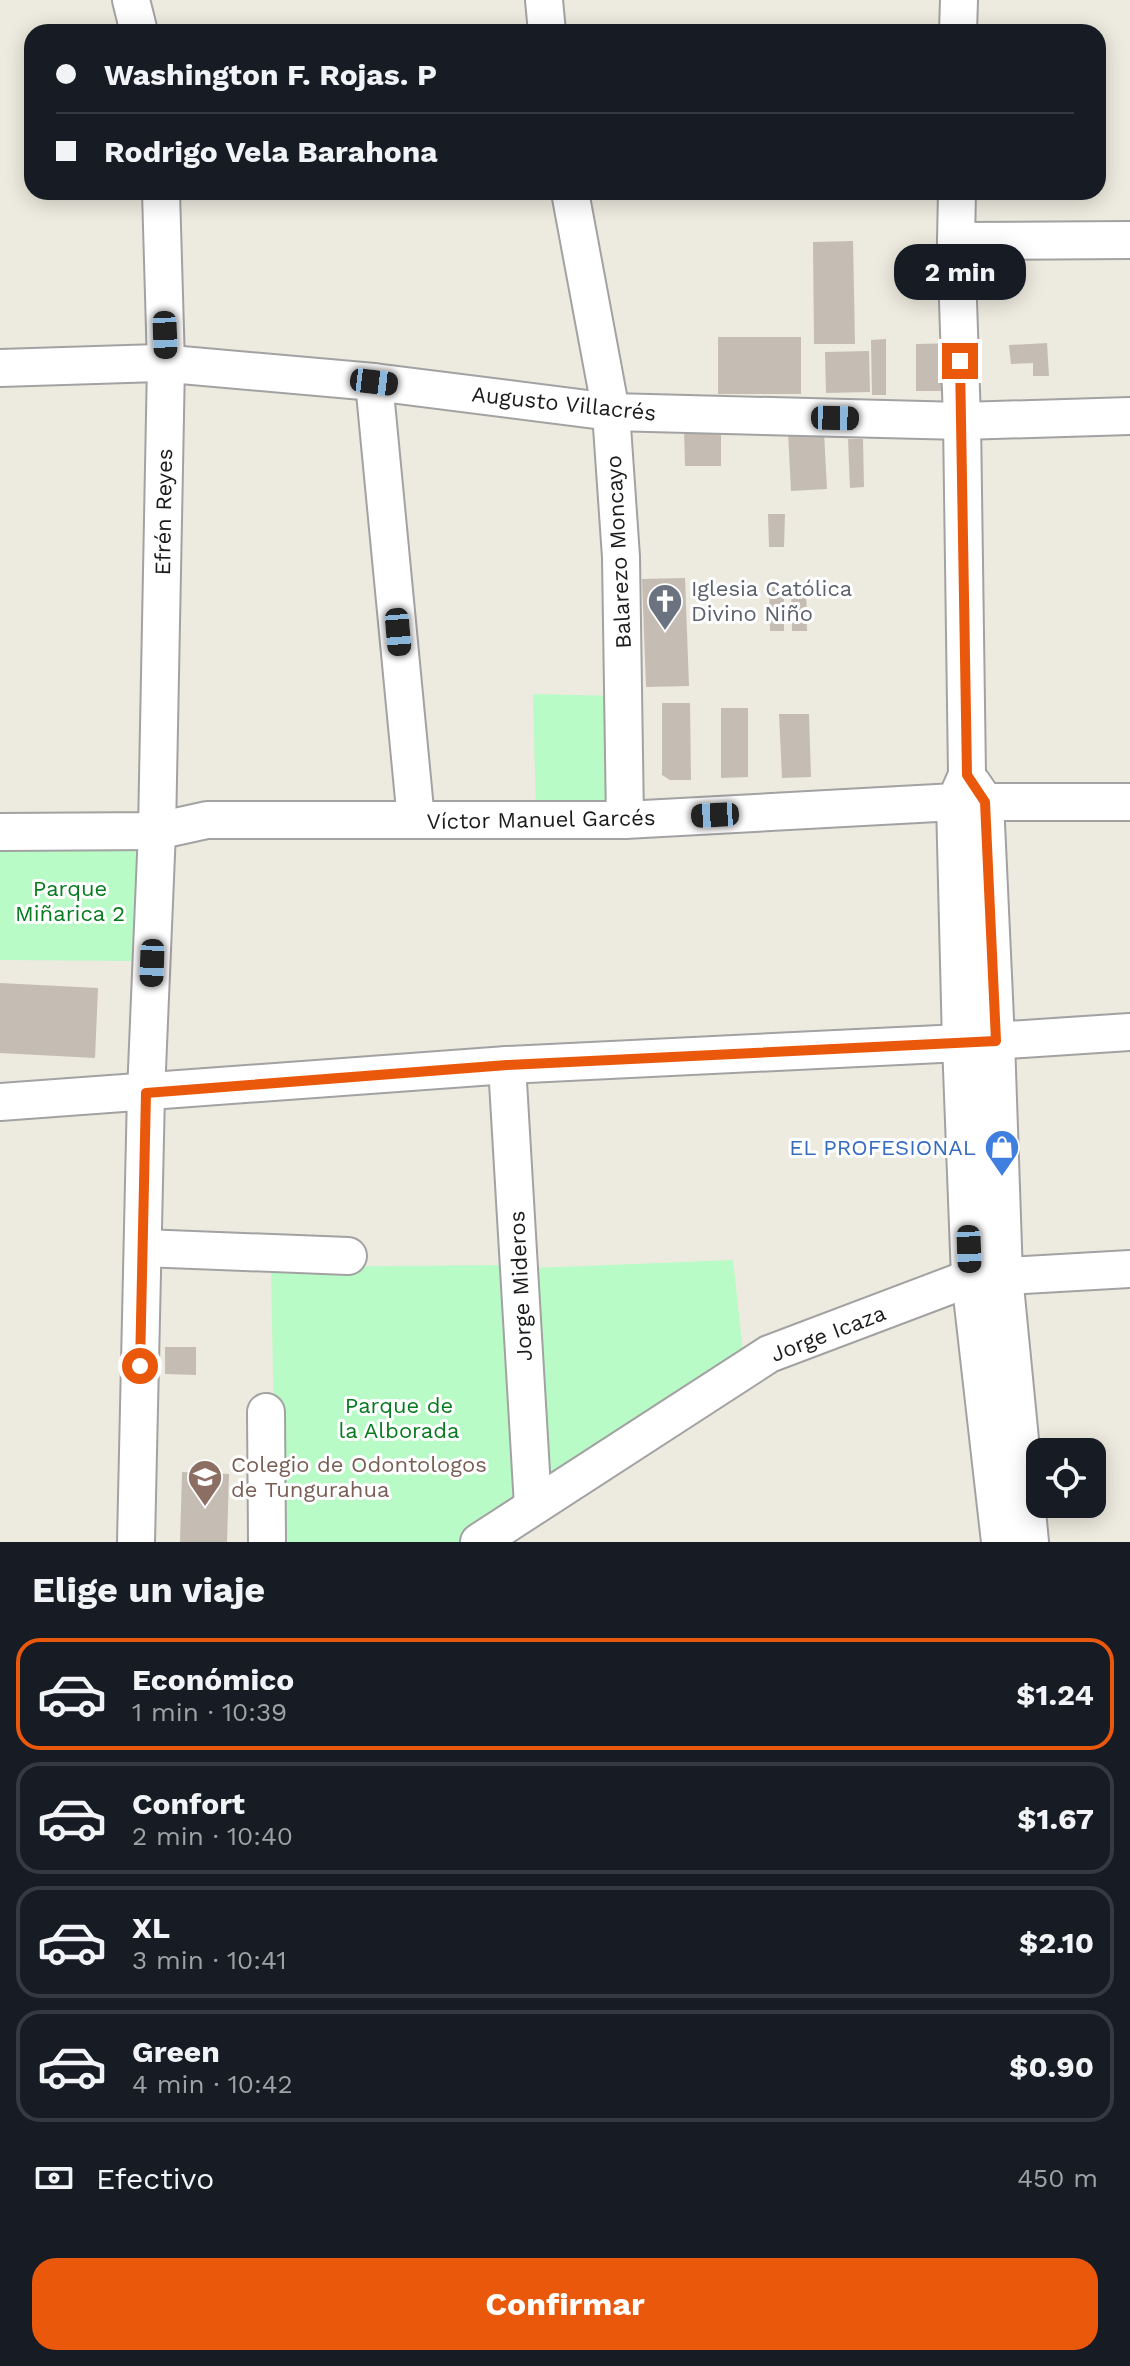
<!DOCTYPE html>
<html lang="es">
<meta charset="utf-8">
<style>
:root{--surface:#171b24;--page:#242831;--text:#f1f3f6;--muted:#9ea1a6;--line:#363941;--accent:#ea580c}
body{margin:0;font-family:"Work Sans",sans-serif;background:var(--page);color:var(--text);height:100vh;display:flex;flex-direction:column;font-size:30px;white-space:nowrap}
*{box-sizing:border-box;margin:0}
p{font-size:26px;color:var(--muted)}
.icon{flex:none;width:44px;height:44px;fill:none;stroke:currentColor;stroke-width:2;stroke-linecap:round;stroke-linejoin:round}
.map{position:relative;height:1542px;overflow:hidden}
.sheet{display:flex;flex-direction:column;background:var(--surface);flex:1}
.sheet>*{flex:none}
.top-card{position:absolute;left:24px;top:24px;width:1082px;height:176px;border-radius:24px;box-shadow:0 4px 20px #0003;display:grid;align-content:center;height:176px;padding:0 32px;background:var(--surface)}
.controls{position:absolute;left:1026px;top:1438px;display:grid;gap:16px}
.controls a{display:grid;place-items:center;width:80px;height:80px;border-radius:16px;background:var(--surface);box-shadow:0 4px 20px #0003;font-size:40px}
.end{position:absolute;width:36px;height:36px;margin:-18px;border:10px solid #ea580c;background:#fff;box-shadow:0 0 0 4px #fff}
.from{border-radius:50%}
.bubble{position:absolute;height:56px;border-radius:24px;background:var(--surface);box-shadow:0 4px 20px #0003;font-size:26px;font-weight:700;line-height:56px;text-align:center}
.car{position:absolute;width:24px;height:48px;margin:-24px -12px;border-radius:10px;box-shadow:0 0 6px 2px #0007;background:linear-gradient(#222 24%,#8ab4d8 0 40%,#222 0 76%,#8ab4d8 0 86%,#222 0)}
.top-card b{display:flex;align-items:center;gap:28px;height:76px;font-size:30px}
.top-card b+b{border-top:2px solid var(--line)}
.top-card i{width:20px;height:20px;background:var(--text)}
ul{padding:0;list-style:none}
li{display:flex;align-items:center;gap:24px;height:112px;margin:0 16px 12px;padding:0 16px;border:4px solid var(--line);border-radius:24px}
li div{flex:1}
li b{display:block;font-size:30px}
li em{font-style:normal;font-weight:700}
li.active{border-color:var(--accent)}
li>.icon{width:72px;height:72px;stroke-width:1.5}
h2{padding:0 32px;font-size:36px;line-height:96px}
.pay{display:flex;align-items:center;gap:20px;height:88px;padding:0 32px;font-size:30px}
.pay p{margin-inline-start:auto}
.action{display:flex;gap:16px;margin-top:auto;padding:16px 32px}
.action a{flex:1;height:92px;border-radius:24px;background:var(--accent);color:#fff;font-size:32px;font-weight:700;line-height:92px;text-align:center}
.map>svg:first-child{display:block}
</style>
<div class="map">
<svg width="1130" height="1542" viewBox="0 0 1130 1542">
<rect width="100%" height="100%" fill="#edeadf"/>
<!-- park -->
<g fill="#b9fbc6">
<polygon points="533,694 618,696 623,818 536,818"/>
<polygon points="136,840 139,961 0,960 0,842"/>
<polygon points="733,1260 743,1352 544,1479 533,1268"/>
<polygon points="519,1265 524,1499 459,1542 276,1542 271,1267"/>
</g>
<!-- building -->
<g fill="#c5bdb3">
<polygon points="853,241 855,344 814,344 813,242"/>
<rect x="718" y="337" width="83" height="57"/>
<polygon points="886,339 886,395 872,395 871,340"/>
<polygon points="957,343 958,391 916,391 916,344"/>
<polygon points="1047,343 1049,376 1033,376 1033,363 1011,364 1009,345"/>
<polygon points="869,351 870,392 826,393 825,352"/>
<polygon points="684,430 721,430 721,466 685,466"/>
<polygon points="824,432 827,489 791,491 788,433"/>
<polygon points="848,439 863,439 864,487 850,488"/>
<polygon points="768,514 785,514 784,547 769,547"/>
<polygon points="685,578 689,686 646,687 642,579"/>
<polygon points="784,583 784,631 770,631 769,584"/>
<polygon points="791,583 806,583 807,631 792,631"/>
<polygon points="662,703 690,703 691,780 670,780 662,775"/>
<polygon points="721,708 748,708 748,777 721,778"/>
<polygon points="779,714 809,714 811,777 782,778"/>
<polygon points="0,983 98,988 95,1058 0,1053"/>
<polygon points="165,1347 196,1347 196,1375 165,1374"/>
<polygon points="182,1472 229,1474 227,1542 180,1542"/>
</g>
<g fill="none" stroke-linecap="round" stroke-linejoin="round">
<!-- minor casing -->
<g stroke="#a2a2a2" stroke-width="40">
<g id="minor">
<polyline points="131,0 139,32"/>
<polyline points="544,0 547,32"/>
<polyline points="958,32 959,0"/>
<polyline points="570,192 611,412 621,557 625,820"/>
<polyline points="957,192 956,241 962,421 967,775 955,802 961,1043 970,1278 1000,1542"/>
<polyline points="956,241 1130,240"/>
<polyline points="0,368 159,363 374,382 611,412 962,421 1130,416"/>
<polyline points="374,382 416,820"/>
<polyline points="972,783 985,802 996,1041 1004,1276 1030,1542"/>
<polyline points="0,832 157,831 207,820 625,820 955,802 1130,802"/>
<polyline points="507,1065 533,1506"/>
<polyline points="0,1102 507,1065 961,1043 1130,1032"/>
<polyline points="143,1248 348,1256"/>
<polyline points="266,1412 267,1542"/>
<polyline points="136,1542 146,1093 157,831 166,364 161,192"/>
<polyline points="479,1542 769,1354 970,1278 1130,1269"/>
</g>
</g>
<!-- minor -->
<use href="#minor" stroke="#fff" stroke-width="36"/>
</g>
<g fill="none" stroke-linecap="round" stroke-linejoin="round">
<!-- route -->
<polyline stroke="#ea580c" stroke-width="10" points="140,1366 146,1093 507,1065 996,1041 985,802 967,775 960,361"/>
</g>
<!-- icons -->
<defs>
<g id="church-pin" transform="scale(1.8)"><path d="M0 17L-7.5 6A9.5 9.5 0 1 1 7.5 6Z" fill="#6b7280" stroke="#fff"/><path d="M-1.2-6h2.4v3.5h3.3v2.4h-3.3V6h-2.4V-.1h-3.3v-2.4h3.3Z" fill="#fff"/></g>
<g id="shop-pin" transform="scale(1.8)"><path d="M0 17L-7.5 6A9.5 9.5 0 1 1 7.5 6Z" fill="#3f7fe0" stroke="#fff"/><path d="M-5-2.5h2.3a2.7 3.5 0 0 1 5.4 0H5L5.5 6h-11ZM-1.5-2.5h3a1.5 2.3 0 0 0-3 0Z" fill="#fff"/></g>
<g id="university-pin" transform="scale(1.8)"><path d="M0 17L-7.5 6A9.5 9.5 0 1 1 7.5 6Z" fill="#8d6e63" stroke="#fff"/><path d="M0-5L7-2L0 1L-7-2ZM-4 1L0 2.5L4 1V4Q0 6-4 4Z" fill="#fff"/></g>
</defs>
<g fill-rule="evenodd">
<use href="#church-pin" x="665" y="601"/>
<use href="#shop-pin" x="1002" y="1147"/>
<use href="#university-pin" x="205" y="1477"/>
</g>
<g text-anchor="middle" stroke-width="6" stroke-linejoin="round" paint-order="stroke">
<!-- street labels -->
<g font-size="22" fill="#1b1b1b" stroke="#fff">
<text transform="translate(564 403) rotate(6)" y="8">Augusto Villacrés</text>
<text transform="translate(163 512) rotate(-89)" y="8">Efrén Reyes</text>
<text transform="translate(618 552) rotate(-93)" y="8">Balarezo Moncayo</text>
<text transform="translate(541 819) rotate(-1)" y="8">Víctor Manuel Garcés</text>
<text transform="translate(520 1286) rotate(-93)" y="8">Jorge Mideros</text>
<text transform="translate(828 1333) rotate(-21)" y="8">Jorge Icaza</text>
</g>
<!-- worship labels -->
<g font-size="22" fill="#5b616d" stroke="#fff" text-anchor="start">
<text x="691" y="596">Iglesia Católica<tspan x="691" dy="25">Divino Niño</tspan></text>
</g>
<!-- park labels -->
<g font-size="22" fill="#077b1f" stroke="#fff">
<text x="70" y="896">Parque<tspan x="70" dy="25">Miñarica 2</tspan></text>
<text x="399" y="1413">Parque de<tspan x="399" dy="25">la Alborada</tspan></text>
</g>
<!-- shop labels -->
<g font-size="22" fill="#366cbe" stroke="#fff" text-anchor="end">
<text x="976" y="1155">EL PROFESIONAL</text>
</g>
<!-- education labels -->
<g font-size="22" fill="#785e54" stroke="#fff" text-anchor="start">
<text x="231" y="1472">Colegio de Odontologos<tspan x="231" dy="25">de Tungurahua</tspan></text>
</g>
</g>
</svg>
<div class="controls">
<a><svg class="icon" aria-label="locate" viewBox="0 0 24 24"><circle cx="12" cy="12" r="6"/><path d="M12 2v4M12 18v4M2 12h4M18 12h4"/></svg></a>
</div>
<i class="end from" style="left:140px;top:1366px"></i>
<i class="end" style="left:960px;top:361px"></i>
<div class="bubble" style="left:894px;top:244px;width:132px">2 min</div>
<i class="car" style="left:165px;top:335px;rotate:178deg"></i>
<i class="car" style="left:374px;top:382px;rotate:97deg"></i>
<i class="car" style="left:835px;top:418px;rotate:91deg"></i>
<i class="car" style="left:398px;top:632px;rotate:175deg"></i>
<i class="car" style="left:715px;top:815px;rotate:267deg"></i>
<i class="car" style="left:152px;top:963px;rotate:182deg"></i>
<i class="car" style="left:969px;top:1249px;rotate:178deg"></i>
<div class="top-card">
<b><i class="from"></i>Washington F. Rojas. P</b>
<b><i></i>Rodrigo Vela Barahona</b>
</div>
</div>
<section class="sheet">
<h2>Elige un viaje</h2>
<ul>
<li class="active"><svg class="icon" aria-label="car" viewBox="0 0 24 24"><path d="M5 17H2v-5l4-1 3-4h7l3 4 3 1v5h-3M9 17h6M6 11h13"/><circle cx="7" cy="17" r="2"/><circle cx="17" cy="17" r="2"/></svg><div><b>Económico</b><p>1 min · 10:39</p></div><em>$1.24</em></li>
<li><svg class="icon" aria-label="car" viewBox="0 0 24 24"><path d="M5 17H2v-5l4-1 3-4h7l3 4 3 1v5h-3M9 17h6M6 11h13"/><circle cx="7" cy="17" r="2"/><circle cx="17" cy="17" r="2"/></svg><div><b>Confort</b><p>2 min · 10:40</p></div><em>$1.67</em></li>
<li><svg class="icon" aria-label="car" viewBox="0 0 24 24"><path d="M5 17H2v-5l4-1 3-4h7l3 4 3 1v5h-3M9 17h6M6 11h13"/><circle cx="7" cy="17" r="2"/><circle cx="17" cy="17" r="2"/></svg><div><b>XL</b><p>3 min · 10:41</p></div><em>$2.10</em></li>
<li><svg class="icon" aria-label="car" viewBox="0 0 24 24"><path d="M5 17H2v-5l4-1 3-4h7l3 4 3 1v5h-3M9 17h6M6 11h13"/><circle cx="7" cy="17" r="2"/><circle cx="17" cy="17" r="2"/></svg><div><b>Green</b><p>4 min · 10:42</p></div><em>$0.90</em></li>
</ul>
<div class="pay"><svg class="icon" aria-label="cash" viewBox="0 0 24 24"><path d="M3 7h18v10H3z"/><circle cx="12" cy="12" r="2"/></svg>Efectivo<p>450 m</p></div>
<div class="action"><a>Confirmar</a></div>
</section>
